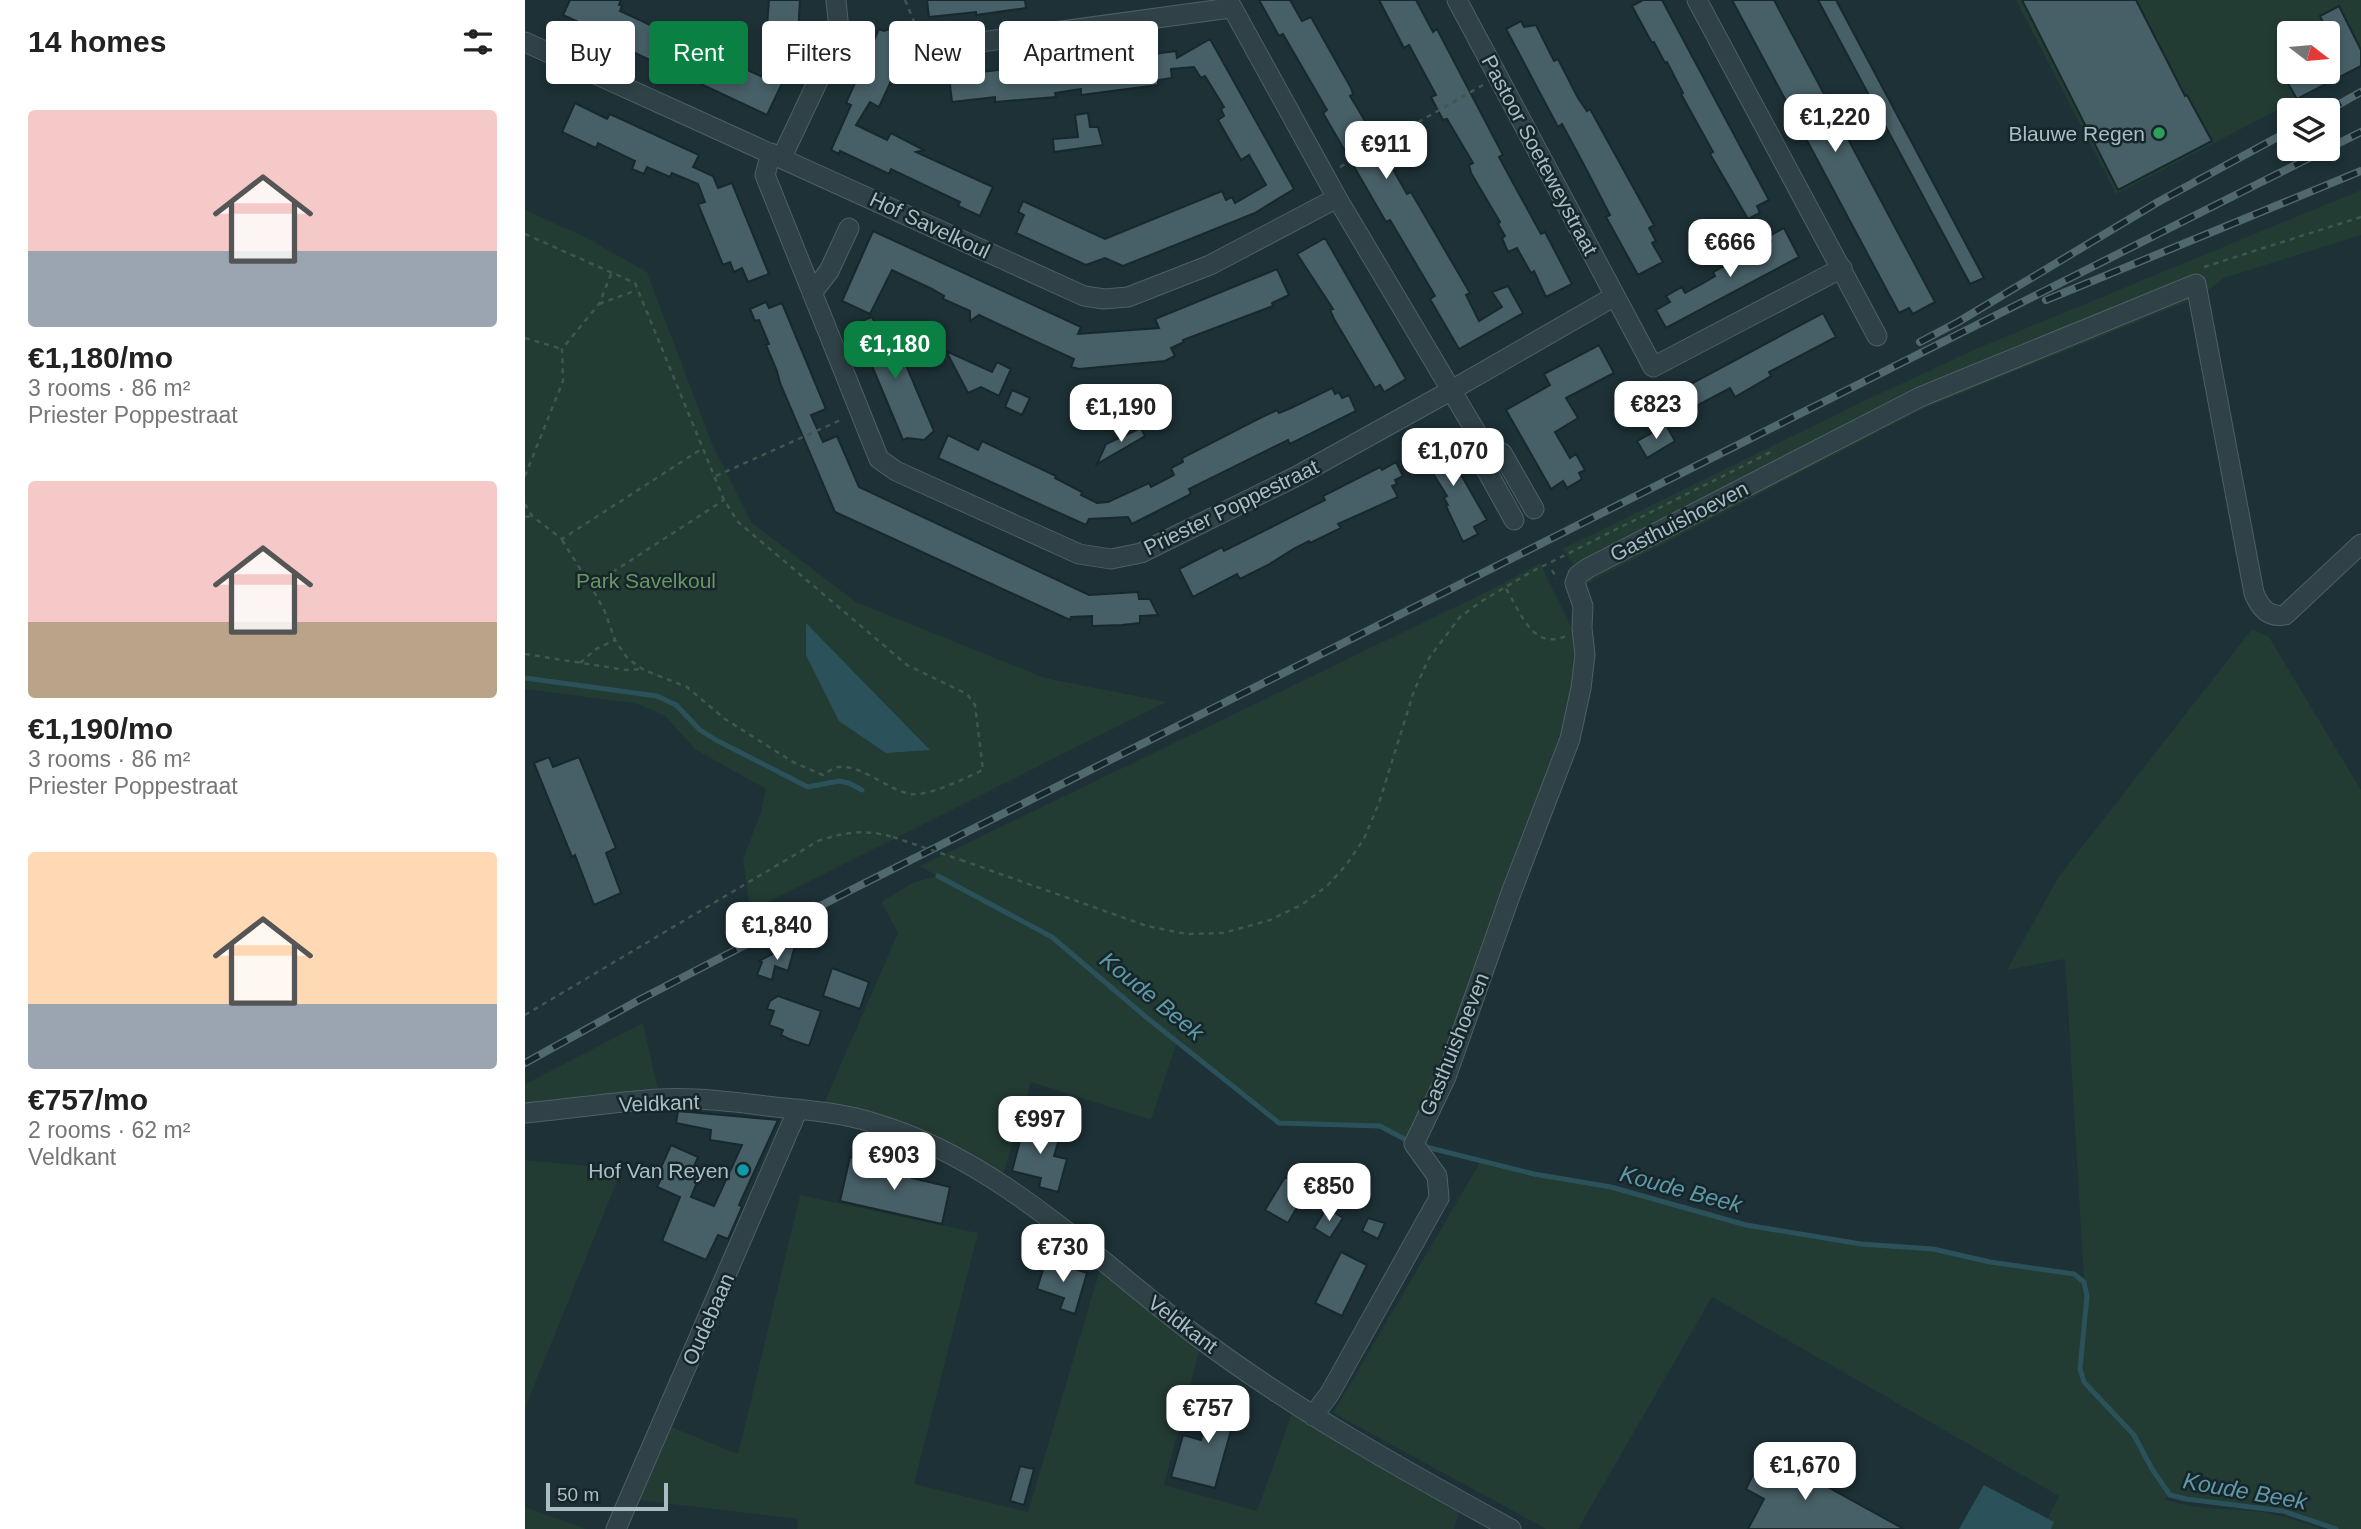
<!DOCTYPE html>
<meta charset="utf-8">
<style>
:root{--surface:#fff;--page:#f2f2f2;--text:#222;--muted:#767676;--accent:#0b8043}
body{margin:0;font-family:Arial,sans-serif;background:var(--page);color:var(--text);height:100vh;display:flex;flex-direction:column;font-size:26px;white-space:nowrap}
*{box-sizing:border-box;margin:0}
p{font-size:23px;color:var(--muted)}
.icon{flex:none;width:38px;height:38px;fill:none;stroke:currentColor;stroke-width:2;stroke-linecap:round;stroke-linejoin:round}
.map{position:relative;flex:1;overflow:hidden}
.details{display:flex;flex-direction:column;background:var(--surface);width:525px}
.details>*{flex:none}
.hud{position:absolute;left:21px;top:21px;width:665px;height:63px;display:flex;gap:14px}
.needle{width:46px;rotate:106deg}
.fabs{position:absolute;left:1752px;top:21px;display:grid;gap:14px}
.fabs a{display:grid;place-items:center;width:63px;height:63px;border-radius:7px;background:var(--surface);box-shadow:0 4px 10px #0003;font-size:35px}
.scale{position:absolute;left:21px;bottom:18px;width:122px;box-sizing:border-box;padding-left:7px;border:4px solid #a9bec4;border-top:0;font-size:19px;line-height:24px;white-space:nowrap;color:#a9bec4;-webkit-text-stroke:5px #16262b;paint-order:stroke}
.price{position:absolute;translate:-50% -60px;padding:0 16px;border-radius:14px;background:#fff;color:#222;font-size:23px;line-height:46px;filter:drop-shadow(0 2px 4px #0008)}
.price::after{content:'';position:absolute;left:50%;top:42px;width:21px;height:16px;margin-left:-10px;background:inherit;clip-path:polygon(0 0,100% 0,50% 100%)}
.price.current{background:var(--accent);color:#fff}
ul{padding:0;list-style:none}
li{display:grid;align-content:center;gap:14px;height:371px;padding:0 28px}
li span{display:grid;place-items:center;height:217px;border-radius:7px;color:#555}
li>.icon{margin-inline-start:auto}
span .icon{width:126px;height:126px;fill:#fffc;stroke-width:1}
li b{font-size:30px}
h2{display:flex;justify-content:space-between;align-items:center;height:84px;padding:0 28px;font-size:30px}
.pill{padding:0 24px;border-radius:7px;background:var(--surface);box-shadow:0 4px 10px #0003;font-size:24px;line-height:63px}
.pill.current{background:var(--accent);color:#fff}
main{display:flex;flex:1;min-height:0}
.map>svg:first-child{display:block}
.green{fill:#223b33;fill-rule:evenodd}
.water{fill:#2b515a}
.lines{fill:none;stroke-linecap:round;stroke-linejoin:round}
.stream{stroke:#2b515a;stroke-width:5}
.building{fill:#475f66;stroke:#18292d;stroke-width:2}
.minor-casing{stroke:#4d6065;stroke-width:21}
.path{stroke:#3e574f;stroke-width:2.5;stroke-dasharray:5 5;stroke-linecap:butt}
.minor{stroke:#304247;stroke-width:19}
.rail-casing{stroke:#51686e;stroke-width:8}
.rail{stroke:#16262b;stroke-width:5;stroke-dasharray:16;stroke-linecap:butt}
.path-bridge{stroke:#3e574f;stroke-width:2.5;stroke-dasharray:5 5;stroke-linecap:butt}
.leisure-dot{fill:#2e9e5b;stroke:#16262b;stroke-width:2.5}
.culture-dot{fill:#0f9aa8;stroke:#16262b;stroke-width:2.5}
.labels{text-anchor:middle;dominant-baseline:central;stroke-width:5;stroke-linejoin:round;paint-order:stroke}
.poi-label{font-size:21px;fill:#a9bec4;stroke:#16262b;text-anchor:end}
.street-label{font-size:21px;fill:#a9bec4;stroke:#16262b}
.park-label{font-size:21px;fill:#689660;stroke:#16262b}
.water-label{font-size:23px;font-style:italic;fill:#5f99a7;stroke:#16262b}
</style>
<main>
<section class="details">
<h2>14 homes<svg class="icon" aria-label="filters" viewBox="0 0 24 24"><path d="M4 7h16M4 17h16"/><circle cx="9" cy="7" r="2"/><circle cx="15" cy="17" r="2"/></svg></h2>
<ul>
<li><span style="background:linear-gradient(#f6c9c9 65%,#9aa5b1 0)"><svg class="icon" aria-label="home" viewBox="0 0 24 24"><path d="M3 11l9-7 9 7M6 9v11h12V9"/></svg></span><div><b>€1,180/mo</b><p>3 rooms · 86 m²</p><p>Priester Poppestraat</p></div></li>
<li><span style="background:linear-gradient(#f6c9c9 65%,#b9a48a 0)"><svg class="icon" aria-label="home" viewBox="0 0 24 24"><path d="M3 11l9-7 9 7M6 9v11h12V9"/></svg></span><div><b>€1,190/mo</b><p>3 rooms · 86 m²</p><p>Priester Poppestraat</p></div></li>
<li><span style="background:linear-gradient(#ffd9b3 70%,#9aa5b1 0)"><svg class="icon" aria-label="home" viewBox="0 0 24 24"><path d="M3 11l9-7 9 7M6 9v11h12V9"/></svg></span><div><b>€757/mo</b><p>2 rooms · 62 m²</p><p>Veldkant</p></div></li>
</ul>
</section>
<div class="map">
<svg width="1836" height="1529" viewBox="0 0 1836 1529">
<rect width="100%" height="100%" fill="#1d3136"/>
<path class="green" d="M1491,0H1836V67L1591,194ZM1764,33H1802V72H1764Z
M1836,190V235L1699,278L1676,296L1400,408L1063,583L1037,549L1343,399L1453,348Z
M0,210L58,236L122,272L187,444L227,523L331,602L520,678L642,702L225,911L218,858L235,815L241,789L171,750L140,716L113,704L0,689Z
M1015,563L1060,655L1059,673L889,1144L855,1126L754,1123L650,1040L651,1045L626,1120L506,1082L475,1186L444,1165L295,1112L373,933L356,902L389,882L412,876L395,866L971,587Z
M1727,629L1744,637L1836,790V1529H1811L1758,1511L1661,1499L1645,1495L1640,1499C1669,1510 1697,1508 1727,1511C1751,1513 1773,1521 1796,1529H1517L1534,1496L1187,1297L1053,1529H1021L808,1413L957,1159L1009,1174L1086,1187L1221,1225L1336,1244L1408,1249L1465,1262L1549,1274L1559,1281L1540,959L1482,970L1534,876Z
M118,1023L135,1099L0,1113V1084Z
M0,1160L97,1169L0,1408Z
M275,1195L453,1233L389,1484L503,1512L578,1259L677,1340L639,1485L732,1511L770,1404L937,1503L929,1529H272L273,1519L104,1499L137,1423L213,1454Z
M0,1507L61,1529H0Z"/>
<path class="water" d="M281,623L405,750L361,753L314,721L281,655Z
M1459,1485L1529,1522L1526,1529H1434Z"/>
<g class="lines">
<path class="stream" d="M0,678L132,696L151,705L175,730L191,740L283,787L314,781L324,783L337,790
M413,876L527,937L621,1017L754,1123L855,1126L885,1142
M897,1146L1009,1174L1086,1187L1221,1225L1336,1244L1408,1249L1465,1262L1549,1274L1559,1282L1562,1296L1555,1369L1559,1382L1609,1435L1627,1469L1645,1495L1661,1499L1758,1511L1811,1529"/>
</g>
<path class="building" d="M45,0H96L94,5L97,6L95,11L240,78L252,55L246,52L251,41L241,40L244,0H275L272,52L242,115L95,46L97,42L38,15Z
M402,0H500L501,8L451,15V12L404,17Z
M734,0H765L777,21L786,17L826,88L828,94L825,96L833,109L882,194L886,192L945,293L941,295L954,321L977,307L967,292L983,286L998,313L934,349L905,299L910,296L865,220L861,222L839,184L798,113L802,110L758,34L754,36Z
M854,0H891L908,32L912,29L978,155L974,157L988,183L1016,234L1020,232L1047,284L1021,297L1009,271L1006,273L992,248L983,252L977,238L980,236L973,224L975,222L946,173L944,165L948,163L922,119L918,120L906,97L911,95L884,45L879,48Z
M1118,0H1137L1244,200L1232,206L1235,213L1223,219L1185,154L1188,152L1156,94L1158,93L1142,62L1140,63L1129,42L1127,43L1107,6Z
M1207,0H1249L1410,302L1388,314L1384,308L1374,313Z
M1293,0H1311L1459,278L1445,284Z
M1497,0H1611L1660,96L1662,95L1687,141L1593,190Z
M1814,6L1836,50V66L1772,99L1761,80L1770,75L1768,72H1802V60L1814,54L1795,16Z
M996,21L999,27L1011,25L1029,61L1033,59L1053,98L1062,111L1065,109L1129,225L1124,228L1131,241L1127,243L1138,262L1113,275L1081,217L1085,215L1058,163L1037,124L1033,127L981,29Z
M370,27L374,37L379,40L365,73L369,75L354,107L345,102L331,125L362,140L366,133L399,150L391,152L468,187L455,216L433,206L435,202L366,169L364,174L315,151L314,154L306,150L326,105L321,103L354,29L359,31Z
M685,39L769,189L730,213L598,266L580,258L561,265L491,233L499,215L493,212L498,201L580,239L697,191L701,200L707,197L710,203L741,185L724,155L716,160L693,120L699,116L696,109L699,107L680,76L676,78L669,67L646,69L647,78L633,80V85L556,95V89L530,93L531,97L470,102V97L427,102L424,76L555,60L556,64L651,51L652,58Z
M50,103L82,119L85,114L174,155L168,167L188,176L193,188L207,183L244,274L223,282L217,268L209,272L205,262L198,265L173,204L180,202L173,184L147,173L145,177L122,167L119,174L107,169L110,161L73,143L71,148L37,132Z
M563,113L565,127H573L578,145L529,152L528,139L553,137L550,115Z
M1259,228L1274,257L1141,328L1131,310L1145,302L1141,296L1157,287L1160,293L1175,285L1190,276L1188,272L1246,241L1244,236Z
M348,231L556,327L553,334L634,328L630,319L752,269L764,295L747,303L748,306L658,340L659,342L646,348L650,356L640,361L554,369L546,367L549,359L473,324L454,315L445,321V311L418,299L419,296L407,289L367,270L345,314L317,301Z
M800,238L881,379L859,392L855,385L850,388L809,319L805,310L808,309L772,254Z
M241,302L244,308L257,303L301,409L286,415L298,442L312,436L334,487L564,595L613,592L614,599H625L633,615L615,616V623L597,625L567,626V616L546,617L545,620L310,512L255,383L252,371L241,345L244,344L234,320L230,321L225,309Z
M1298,313L1311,337L1244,372L1246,376L1210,397L1205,388L1160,412L1149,393Z
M347,317L353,329L364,325L409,431L399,440L382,438L378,440L347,366L331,323Z
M1074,345L1089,373L1041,398L1053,418L1030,432L1045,458L1051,454L1060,470L1054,473L1057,479L1042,488L1038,481L1026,489L981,410L1025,385L1019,374Z
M421,351L467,372L472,362L486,369L474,396L456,387L443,393Z
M807,388L810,394L814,392L817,398L824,395L831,411L765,444L763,440L664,489L666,494L607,524L603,517L564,519L561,525L413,458L423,435L453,450L457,441L531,476L530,478L557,492L556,495L572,503L583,502L624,483L626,487L649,475L646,468L658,462L657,458L735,418L752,410L754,413L766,408Z
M487,390L505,398L497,415L480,407Z
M1141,425L1150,441L1122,458L1112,441Z
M616,428L620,436L572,464L581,444Z
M912,433L962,520L949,527L953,534L938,542L921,506L923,505L919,498L922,496L891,446Z
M871,462L878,476L870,480L872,484L867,486L873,497L813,524L816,528L785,543L784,541L770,548L743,565L715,579L712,574L668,597L654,569L697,547L699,551L800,500L798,496L855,467L857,470Z
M24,757L28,767L54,757L91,848L81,853L96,893L69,905L50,855L47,857L9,763Z
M271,942L263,971L250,966L247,980L232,975L237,962L234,961Z
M307,968L344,982L335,1009L298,996Z
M253,996L296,1011L284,1046L264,1039L256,1035L258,1030L244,1025L249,1011L242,1009L245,1001Z
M153,1111L253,1120L214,1205L217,1207L203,1239L193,1235L181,1260L137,1241L155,1197L132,1187L135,1181L133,1174L146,1145L173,1157L169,1166L177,1170L166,1197L189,1206L217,1145L185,1140L186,1130L151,1123Z
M501,1118L521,1123L518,1132L535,1136L529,1156L542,1159L533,1192L514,1187L516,1178L487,1171Z
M325,1157L388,1173L387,1178L425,1187L417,1224L315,1201Z
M760,1177L782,1190L763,1223L740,1210Z
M802,1208L818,1218L805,1238L789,1228Z
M843,1218L860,1223L853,1239L837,1231Z
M816,1252L842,1265L817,1316L790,1303Z
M521,1260L562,1273L550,1314L535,1309L539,1298L512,1289Z
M691,1395L718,1402L712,1425L708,1423L690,1488L646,1477L658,1435L676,1440L687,1401L689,1402Z
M1239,1452L1379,1529H1223L1239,1499L1221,1489Z
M495,1466L509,1469L499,1505L485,1501Z"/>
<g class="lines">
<g class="minor-casing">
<path id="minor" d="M703,0L812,198L960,447L977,453L1009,509
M932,0L1128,367L1317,268
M1172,0L1352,336
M0,42L559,296L579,299L603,297L685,265L812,198
M434,45L705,8
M246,153L240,175L354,459L371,471L554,554L586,559L616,553L772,476L925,391L1090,296
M257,157L307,51L314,30L311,0
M287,293L304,271L324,228
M960,447L957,462L989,520
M0,1113C44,1109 89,1102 133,1099C171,1097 212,1102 250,1107C283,1110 317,1113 349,1123C476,1160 574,1263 677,1340C774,1412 880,1471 986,1529
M788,1416L805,1393L914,1198L912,1176L889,1144L921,1077L986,893L1045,739L1056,688L1060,655L1057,628L1058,606L1050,583L1053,575L1063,568L1395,397L1671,284L1729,593C1735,608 1744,618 1760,615L1836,544
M91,1529L273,1109"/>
</g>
<path class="path" d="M380,0L395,36L416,34L420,36
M815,167L958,85
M0,234L110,283L199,500L213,522L382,665L442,694L450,705L458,770C441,778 402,797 385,794C361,789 336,764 313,767C308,768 302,772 298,775L268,762L200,719L162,687L119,670L103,659L90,640L80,612L66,586
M1679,267L1836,217
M74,304L112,290
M0,338L37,349
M0,476L38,381L37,349L74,304L87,272
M191,476L318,419
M0,504L7,516L37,539L178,448
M0,517L7,516
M37,540L66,586L199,500
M1027,570L1032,579
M981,589C996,612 1007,651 1041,636
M0,654L101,670L116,669
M55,663L71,649L90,640
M436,860L622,926L662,934L698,933L745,920L778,904L803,885L821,865L839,839L854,803L889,691L904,658L935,617L957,601L1006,572L1248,451
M0,1015L293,841C320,832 340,829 368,837"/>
<use href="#minor" class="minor"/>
<g class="rail-casing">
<path id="rail" d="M1802,111L1836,92
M1521,300L1836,171
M1395,342L1433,322L1633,202L1764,131
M0,1063L116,999L326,890L1836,132"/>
</g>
<use href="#rail" class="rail"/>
<path class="path-bridge" d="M368,837L436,860"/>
</g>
<circle class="leisure-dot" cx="1634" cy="133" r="7"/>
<circle class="culture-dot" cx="218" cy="1170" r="7"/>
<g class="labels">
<g class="poi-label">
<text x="1620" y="133">Blauwe Regen</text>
<text x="204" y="1170">Hof Van Reyen</text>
</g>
<g class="street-label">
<text transform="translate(1015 155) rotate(62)">Pastoor Soeteweystraat</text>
<text transform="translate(405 225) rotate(25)">Hof Savelkoul</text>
<text transform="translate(706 507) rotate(-26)">Priester Poppestraat</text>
<text transform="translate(1154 521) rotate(-27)">Gasthuishoeven</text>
<text transform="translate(929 1044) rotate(-68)">Gasthuishoeven</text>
<text transform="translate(134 1103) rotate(-2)">Veldkant</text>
<text transform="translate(183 1319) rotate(-66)">Oudebaan</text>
<text transform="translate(658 1324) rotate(37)">Veldkant</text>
</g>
<g class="park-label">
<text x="121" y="580">Park Savelkoul</text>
</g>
<g class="water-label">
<text transform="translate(627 996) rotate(39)">Koude Beek</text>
<text transform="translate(1156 1189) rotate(15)">Koude Beek</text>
<text transform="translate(1720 1491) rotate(10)">Koude Beek</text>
</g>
</g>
</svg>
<div class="fabs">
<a><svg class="needle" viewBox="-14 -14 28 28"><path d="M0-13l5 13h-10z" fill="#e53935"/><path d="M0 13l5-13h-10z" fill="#767676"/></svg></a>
<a><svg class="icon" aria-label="layers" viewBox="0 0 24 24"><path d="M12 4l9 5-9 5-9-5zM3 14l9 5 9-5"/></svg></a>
</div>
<div class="scale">50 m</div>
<b class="price" style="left:1310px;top:154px">€1,220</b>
<b class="price" style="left:861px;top:181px">€911</b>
<b class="price" style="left:1205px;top:279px">€666</b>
<b class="price current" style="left:370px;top:381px">€1,180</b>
<b class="price" style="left:1131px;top:441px">€823</b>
<b class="price" style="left:596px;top:444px">€1,190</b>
<b class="price" style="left:928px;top:488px">€1,070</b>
<b class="price" style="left:252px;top:962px">€1,840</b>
<b class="price" style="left:515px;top:1156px">€997</b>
<b class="price" style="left:369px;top:1192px">€903</b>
<b class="price" style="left:804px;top:1223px">€850</b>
<b class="price" style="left:538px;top:1284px">€730</b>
<b class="price" style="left:683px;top:1445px">€757</b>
<b class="price" style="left:1280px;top:1502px">€1,670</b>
<div class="hud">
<a class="pill">Buy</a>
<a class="pill current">Rent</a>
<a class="pill">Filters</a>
<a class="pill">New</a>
<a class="pill">Apartment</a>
</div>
</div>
</main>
